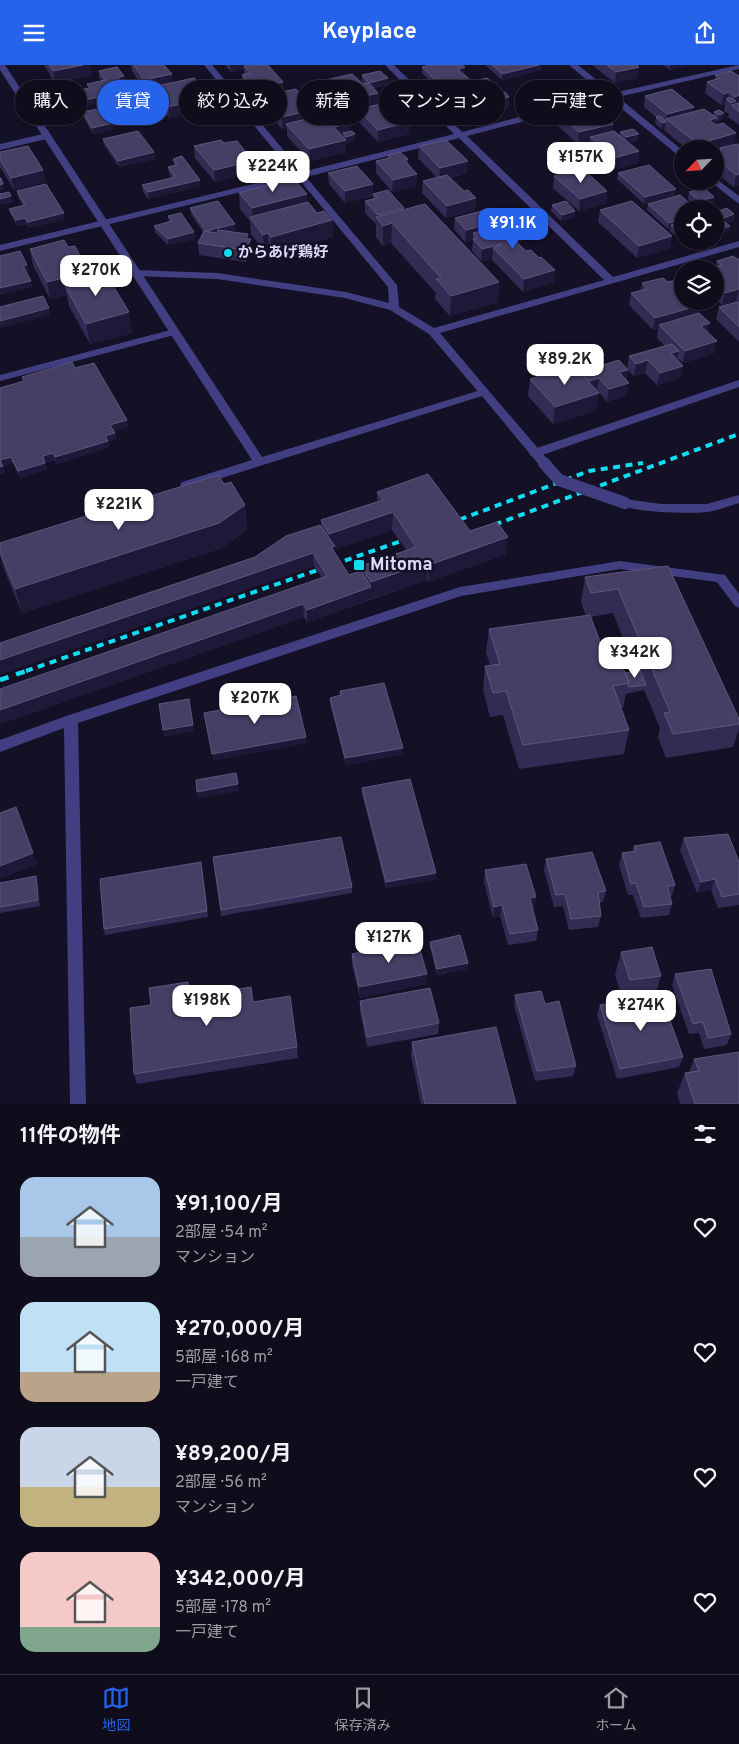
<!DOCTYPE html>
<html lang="ja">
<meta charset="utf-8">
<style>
:root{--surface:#0f0d1c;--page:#1d1b29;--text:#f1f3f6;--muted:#9b9ca3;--line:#2f2d3b;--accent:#2563eb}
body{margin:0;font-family:Overpass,"Noto Sans JP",sans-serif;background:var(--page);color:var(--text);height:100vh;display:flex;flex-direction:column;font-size:19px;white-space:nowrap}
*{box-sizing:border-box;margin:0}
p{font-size:16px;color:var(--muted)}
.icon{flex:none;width:28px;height:28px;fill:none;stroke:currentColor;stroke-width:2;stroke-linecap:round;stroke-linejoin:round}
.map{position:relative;height:1039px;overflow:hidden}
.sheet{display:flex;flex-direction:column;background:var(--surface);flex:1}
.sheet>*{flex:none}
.guide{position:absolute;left:15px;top:15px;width:710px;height:45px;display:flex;gap:10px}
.needle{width:32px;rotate:245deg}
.tools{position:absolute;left:674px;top:75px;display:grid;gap:10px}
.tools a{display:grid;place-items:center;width:50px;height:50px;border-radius:50%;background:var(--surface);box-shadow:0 1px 4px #0004,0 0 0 1px var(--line);font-size:25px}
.price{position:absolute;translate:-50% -42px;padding:0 11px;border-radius:10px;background:#fff;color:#222;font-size:16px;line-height:32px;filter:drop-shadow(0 1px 2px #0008)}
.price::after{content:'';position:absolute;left:50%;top:30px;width:15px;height:11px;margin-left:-8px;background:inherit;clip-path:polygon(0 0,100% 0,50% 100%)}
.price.active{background:var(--accent);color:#fff}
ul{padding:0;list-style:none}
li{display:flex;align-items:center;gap:15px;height:125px;padding:0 20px}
li span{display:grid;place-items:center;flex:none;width:140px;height:100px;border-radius:15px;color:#555}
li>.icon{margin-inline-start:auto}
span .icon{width:60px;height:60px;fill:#fffc;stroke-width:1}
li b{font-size:21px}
h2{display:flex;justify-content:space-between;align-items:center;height:60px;padding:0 20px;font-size:21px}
.pill{padding:0 18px;border-radius:22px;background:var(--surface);box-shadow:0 1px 4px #0004,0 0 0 1px var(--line);font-size:18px;line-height:45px}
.pill.active{background:var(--accent);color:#fff}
header{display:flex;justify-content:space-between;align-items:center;height:65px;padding:0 20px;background:var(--accent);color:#fff;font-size:22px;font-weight:700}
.tab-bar{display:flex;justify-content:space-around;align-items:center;height:70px;border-top:1px solid var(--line);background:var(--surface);font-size:14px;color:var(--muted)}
.tab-bar a{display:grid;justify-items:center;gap:2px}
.tab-bar .active{color:var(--accent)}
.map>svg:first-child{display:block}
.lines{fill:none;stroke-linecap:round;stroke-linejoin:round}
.minor{fill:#413f82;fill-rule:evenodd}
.tertiary{fill:#413f82;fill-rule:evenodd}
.rail-far1{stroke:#10ddf1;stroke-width:4;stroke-dasharray:7 5.5;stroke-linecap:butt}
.rail{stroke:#10ddf1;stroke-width:4.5;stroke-dasharray:9 8;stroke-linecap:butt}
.tertiary-bridge{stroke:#413f82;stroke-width:12}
.wall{fill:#332b53;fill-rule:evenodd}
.shaded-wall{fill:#1f1939}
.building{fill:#453e65;stroke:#5d567d}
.poi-dot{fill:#10ddf1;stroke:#141126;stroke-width:2}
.labels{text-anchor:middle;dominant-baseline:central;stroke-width:5;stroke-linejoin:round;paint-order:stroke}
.far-poi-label{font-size:15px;font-weight:bold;fill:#dcd8fd;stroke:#141126;text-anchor:start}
.poi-label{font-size:18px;font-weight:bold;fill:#dcd8fd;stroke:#141126;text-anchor:start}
</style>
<header><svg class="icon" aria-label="menu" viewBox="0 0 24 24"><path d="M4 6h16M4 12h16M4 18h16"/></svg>Keyplace<svg class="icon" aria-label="share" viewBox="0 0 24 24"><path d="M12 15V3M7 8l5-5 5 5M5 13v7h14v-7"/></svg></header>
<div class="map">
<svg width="739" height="1039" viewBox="0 0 739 1039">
<rect width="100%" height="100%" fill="#141126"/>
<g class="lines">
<path class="minor" d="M204,0H212L302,107L454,69L385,0H394L462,67L605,30L569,0H578L613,28L739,0V4L618,32L682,85V92L679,91L610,34L467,71L613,212L739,176V182L440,268L488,325L489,327L484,330L480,329L429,269L390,245L345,233L217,214L136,211L131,208L136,205L217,208L346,227L389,238L388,222L298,113L0,186V180L294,109ZM459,73L604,215L434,263L399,242L397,220L306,112Z
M47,68L50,69V73L0,85V79Z
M715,113L739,131V139L712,118L711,116H715Z
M174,264L179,267L178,269L0,316V310Z
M739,315V322L539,391H531L529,388L531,385Z
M620,496L725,510L739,529V543L735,541L717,517L620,504L461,531L78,658L86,1039H70L64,663L0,687V675L66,651L460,522Z"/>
<path class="tertiary" d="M0,0H5L262,392L484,324L488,325L548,395L550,398L548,401H540L482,331L190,423H182L180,420L182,417L252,395L0,5Z
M739,430V438C729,441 719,445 708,447C694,449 627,448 619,438L625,434L661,439H707Z"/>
<path class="rail-far1" d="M448,459L589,406L643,398
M483,464L739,369
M26,606L413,472"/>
<path class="rail" d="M0,615L29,605"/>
<path class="tertiary-bridge" d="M544,398L559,415L625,438"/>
</g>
<path class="wall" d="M44,0H90L92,10L55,18Z
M131,0H164L172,9V17L210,32L211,44L169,53L154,33L153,25L145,26L132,6Z
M225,0H268L283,27L304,33V41L309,46V54L350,66L355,69V75L346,78V87L310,96L287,71V63L282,64L264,42L263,33L252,35L245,27V25L243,21L242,10L244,9V4L231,7Z
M485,0H542L541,5L502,15Z
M592,0H637V13L615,18Z
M663,0H691L670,5Z
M422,2L464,8H463L471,16L498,22V25L501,28L509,32L508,43L478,51L454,31L455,26L443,29L422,8Z
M99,6L124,17H121L127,26L128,32L76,43L70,33L69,27L88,23L87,19L102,16L99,12Z
M362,10L388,19L373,23L378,28V40L410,63H409L408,69L378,77L358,56V44L345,48L326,26V15L363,19H364L362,16Z
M715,10L739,11V60L728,52L729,49L724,46L725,39L721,40L705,28L707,17L715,15Z
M645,31L693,47L713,51L714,47L719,45L723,54L718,56L717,55L716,60L734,79L739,120L734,122L715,107V86L720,85V84H687L664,65L665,63L661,64L655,58L656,52L644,42Z
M83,47L114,64L93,69L84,53Z
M559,49L613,59L612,66L620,70V67L638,75L629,78L639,86L638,98L606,107L587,90L588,79L589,78L590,76L578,79L558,61Z
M103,74L154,87L155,94L119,102L104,80Z
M194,81L253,96L254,107L215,117L195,93Z
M419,81L467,108L449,113L464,126L476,133L475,145L446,153L422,128L423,116L437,113L418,93Z
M0,87L43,105L45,117L14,125L0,102Z
M388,90L408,94V99L417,109L416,121L392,127L376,108V96L388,93Z
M173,94L200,121L148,134L143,126L142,120L172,113L169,108L168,102L174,101Z
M328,108L373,119V131L345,138L329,119Z
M618,108L675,130L644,139L617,114Z
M554,111L607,126L606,138L579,146L553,123Z
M17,126L65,154L29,163L27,159L17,161L11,150L9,144L23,141L18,132Z
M689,127L714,132L713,139L698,143L688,134Z
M239,128L307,129V137L317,148L332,155L333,172L272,189L269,185L264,186L251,169L250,156L240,144Z
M373,129L404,145L499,217L498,237L450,251L435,234L436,228L391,178L383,181L376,172V159L365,148V136L373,134Z
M648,139L682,144V176H697L685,180L670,166V163L668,164L647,145Z
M552,140L575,152L561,156L551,146Z
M190,143L236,165L230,166L251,174V186L246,197L199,190L198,178L203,167L191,149Z
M600,145L672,171L670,183L637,193L598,157Z
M716,147L734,149L733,156L726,158L728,167L716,149Z
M168,151L194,167L195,174L168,180L155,167L154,161L169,157Z
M455,153L500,161L522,177H520V180L526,186L539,193L555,205L554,217L523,227L492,195V193L481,196L472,186L473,175L465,177L454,164Z
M68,182L89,207L132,268L90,279L69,241L67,230L50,234L33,200L30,184Z
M737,194H739V277L716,254L719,242L737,237L736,236L722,240L715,233V204L717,196Z
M642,218L699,248L708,268L714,288L683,298L677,293V295L683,301L680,313L657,320L645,308L634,311L628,305L626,315L627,330L607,337L597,325V345L553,359L528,331L530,314L581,308L627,304L629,291L665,281L657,273L658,264L653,265L629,240L631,228L641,225Z
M75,303L127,355L128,362L114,366L116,374L108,377L109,382L57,399L55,395L45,398L47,404L20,413L13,398L3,401L5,408L0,409L24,316L22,312Z
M224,419L245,440L247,465L222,483L22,548L4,504L0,490V478Z
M377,427L470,466L506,489L428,517L427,515L307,557L304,552L0,659L322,513L314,501L0,609V578L255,492L321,460V455L377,437ZM392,465L407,486L361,501V506L349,510L335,488V484Z
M668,501L739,654V664L733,682L666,693L658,672L660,663L644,625L626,629L623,643H621L629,665L624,689L519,704L503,650L490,652L483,625L485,601L490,600L486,588L489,564L586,551L581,537L585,512ZM613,548L636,606L625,608L603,585L590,552Z
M340,626L403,683V689L346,700L330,639V633L340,631Z
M362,723L436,814L386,823L362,729Z
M684,773L739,797V840L718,843L711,825L697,828L680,785Z
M634,781L675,820L672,831H670L672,839L669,850L641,853L633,830H628L619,800L622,788L632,787Z
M213,792L352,822V828L221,851Z
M546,794L606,826L603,837L599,838L601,851L598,862L569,865L563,841L554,842L544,805Z
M201,797L208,852L105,870L104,864Z
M485,805L536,832L534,843H532L538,865L536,876L508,880L500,851L493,853L484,817Z
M38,817L40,841L0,848V818Z
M430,877L468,898L467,904L437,910L430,882Z
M621,887L661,911L655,931L683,992L679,1002L617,1014L597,950L600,940L623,936L615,910Z
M352,889L426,919L360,933L352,900Z
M675,909L731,969L727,980L704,984L699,968L689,969L672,920Z
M188,917L191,931L253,937L297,982L298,993L137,1019L134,1009L151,940Z
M515,930L545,939L576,1001L573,1011L535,1016L514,940Z
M360,936L439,958L438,969L367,982L360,947Z
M412,977L516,1039H421L411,991Z
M694,994L739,1039H680L677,1028L685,1008H689Z"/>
<path class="shaded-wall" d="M83,0H90L92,10L55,18L53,6Z
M230,0H258L244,1V4L231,7Z
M539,0H542L541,5L502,15V9Z
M670,0H691L670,5Z
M465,2L464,8L458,9V4Z
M639,2L637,13L615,18L616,7Z
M172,9L173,20L152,22L153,25L145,26L144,15Z
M124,11V17L118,18V12Z
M388,13V19L369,23V18Z
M283,17V28L263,31V33L252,35V24Z
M455,20V26L443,29V23Z
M127,26L128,32L76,43L75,37Z
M729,27L727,35L726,34L725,39L721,40L724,29Z
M378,28V40L345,48V36Z
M739,30V41L731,40L729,49L731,38L733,37L735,32Z
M210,32L211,44L169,53L168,42Z
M509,32L508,43L478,51L479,39Z
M304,33V44L299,34Z
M694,42L692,53L666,54L665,63L661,64L662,58L666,57L667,49Z
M309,46V58L286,59L287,63L282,64V52Z
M724,48L723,54L718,56L719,50Z
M410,51V63H409L408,69L378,77V65L404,53Z
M717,53L715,65L709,55Z
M113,58L114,64L93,69L92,63Z
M350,58V70L343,68V71L334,62Z
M613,59L611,70L590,72V76L578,79L579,67Z
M736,68L734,80L720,83V84L715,85V84H697L698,79Z
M355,69V75L346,78V72Z
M639,69L638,75L626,78V72Z
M346,75V87L310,96L309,84Z
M639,86L638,98L606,107L607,95Z
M154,87L155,94L119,102L118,96Z
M253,96L254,107L215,117L214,105Z
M468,96L467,108L439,115L440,103Z
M43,105L45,117L14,125L11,113Z
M417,109L416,121L392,127L393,115Z
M739,109V120L734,122L736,110Z
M200,115V121L148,134V127Z
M3,119L4,125L0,126V120Z
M373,119V131L345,138V126Z
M676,124L675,130L644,139L645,132Z
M607,126L606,138L579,146L580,134Z
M307,129V145L253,156L252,143Z
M11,131L13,138L0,140V134Z
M714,132L713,139L698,143L699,136Z
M476,133L475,145L446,153L447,141Z
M404,143V155L392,158L391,178L383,181V161L378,155V150Z
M575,146V152L561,156L562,150Z
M64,148L65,154L29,163L28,157Z
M734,149L733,156L723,159L724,153Z
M25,153L27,159L17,161L16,155Z
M682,154V160H671L670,163L668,164L669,158Z
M332,155L333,172L272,189L271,172Z
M500,156L499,168H473V175L465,177L466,165Z
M235,159L236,165L207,172L206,166Z
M730,161L728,167L715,171V165Z
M523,165L522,177H520L519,186L514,188L513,167Z
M194,167L195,174L168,180V174Z
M268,168L269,185L264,186L263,170Z
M248,169L249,178L251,174V186L246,197L245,185L246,174Z
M672,171L670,183L637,193L639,181Z
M686,176H697L685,180Z
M502,179L493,183L492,193L481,196L482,184Z
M27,200L29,207L25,208L23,201Z
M555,205L554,217L523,227L524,214Z
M89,207L92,224L75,218L71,213L74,228L65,221L67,230L50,234L47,217Z
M31,216L32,222L0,230V223Z
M499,217L498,237L450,251L451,231Z
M739,224L736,236L722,240L725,228Z
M701,240L698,253L659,260L658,264L653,265L655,253Z
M49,243L50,250L0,263V256Z
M129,247L132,268L90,279L86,259Z
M710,258L708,270L701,261Z
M717,276L714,288L683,298L685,286Z
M679,286L676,298L671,288Z
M648,295L645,308L634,311L636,299Z
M683,301L680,313L657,320L660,308Z
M628,305L626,317L619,307Z
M599,313L597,325L587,328L589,316Z
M629,318L627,330L607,337L609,324Z
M599,328L597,345L553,359L555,342Z
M127,355L128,362L112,367L110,360Z
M115,368L116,374L108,377L109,382L57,399L55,392L105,371Z
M53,388L55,395L44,398L43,391Z
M11,392L13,398L3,401L5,408L0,409V395Z
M45,398L47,404L20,413L18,406Z
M245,440L247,465L222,483L22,548L15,524Z
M393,447L392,465L335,484V494L329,486V469Z
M508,472L506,489L428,517L429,500Z
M313,488L314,501L0,609V595Z
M428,497L427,515L371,534V517Z
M371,522V534L307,557V545Z
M303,539L304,552L0,659V645Z
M193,660L194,666L164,672L163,665Z
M306,672L307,678L213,696L212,689Z
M403,683V689L346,700L345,693Z
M238,719L239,726L198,733L197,727Z
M33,788L37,799L0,814V801Z
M436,808V814L386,823V817Z
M36,811L38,817L40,841L38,835Z
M715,814L711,825L697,828L701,817Z
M536,832L534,843L528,844L530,833Z
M502,840L500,851L493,853L494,842Z
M468,898L467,904L437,910V904Z
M427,909L426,919L360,933L359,922Z"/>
<path class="building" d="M49,0H83L53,6Z
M134,0H164L172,9L144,15Z
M249,0H268L283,17L252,24L245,16L246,15L242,10L250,8L244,1Z
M430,0H462L465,2L458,4L471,16L443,23L422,2Z
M492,0H539L502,9Z
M607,0H637L639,2L616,7Z
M117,2L124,11L118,12L127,26L75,37L69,27L90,23L87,19L105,15L99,6Z
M380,6L388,13L369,18L362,10Z
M731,6L739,11V30L735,32L729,27L724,29L707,17L720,13L715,10Z
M352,9L363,19L369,18L378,28L345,36L326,15Z
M194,13L210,32L168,42L152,22Z
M487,13L498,22L496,23L501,28L505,27L509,32L479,39L455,20Z
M296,24L304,33L299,34L309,46L282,52L263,31Z
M672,24L694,42L667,49L645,31Z
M732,33L736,36L731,38L726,34Z
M395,36L410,51L404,53L409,57L378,65L358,44Z
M739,38V47L731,40Z
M593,41L613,59L579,67L559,49Z
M103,43L113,58L92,63L83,47Z
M704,44L717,53L709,55L716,60L723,58L736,68L698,79L666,54Z
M719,45L724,48L719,50L714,47Z
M339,46L350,58L334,62L346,75L309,84L286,59Z
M660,51L666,56V57L662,58L656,52Z
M633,64L639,69L626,72L620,67Z
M138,66L154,87L118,96L103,74Z
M352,66L355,69L346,72L343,68Z
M614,66L639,86L607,95L588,79L596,77L590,72Z
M221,75L224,78L237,76L253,96L214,105L194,81Z
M446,75L468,96L440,103L419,81Z
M737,79L739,80V109L736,110L715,93V86L722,84L720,83Z
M28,81L43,105L11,113L0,94V87Z
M400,87L408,94L404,95L417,109L393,115L376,96L390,93L388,90Z
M182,91L200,115L148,127L142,120L175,112L168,102L177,100L173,94Z
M649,100L676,124L645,132L618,108Z
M357,101L373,119L345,126L328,108Z
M584,105L607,126L580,134L554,111Z
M447,110L464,126L468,125L476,133L447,141L423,116Z
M0,113H1L3,119L0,120Z
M293,113L307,129L252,143L239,128Z
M46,119L64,148L28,157L25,153L16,155L9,144L25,140L17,126Z
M704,123L714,132L699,136L689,127Z
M388,125L404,143L378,150L365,136L377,133L373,129Z
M9,127L11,131L0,134V129Z
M680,130L696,144H682V154L669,158L648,139Z
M218,136L235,159L206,166L190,143Z
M566,136L575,146L562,150L552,140Z
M632,136L672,171L639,181L600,145Z
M308,137L317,148L324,146L332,155L271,172L268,168L263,170L250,152Z
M425,139L499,217L451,231L436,214L441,213L392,158L383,161L376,152Z
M727,143L734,149L724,153L716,147Z
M489,144L500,156L466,165L455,153Z
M181,148L194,167L168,174L154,161L172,156L168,151Z
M715,149L730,161L715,165Z
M682,156V170L671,160Z
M516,157L523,165L513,167L520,174L515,176L526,186L531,185L539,193L541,192L555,205L524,214L493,183L502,179L482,184L473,174L477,173L473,168Z
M218,165L248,169L246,174H251L245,185L198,178L204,166L217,168Z
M64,175L68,182L75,181L89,207L47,217L30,184Z
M20,186L27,200L23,201L31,216L0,223V191Z
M733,191L737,194H739V224L725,228L715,219V204H711L722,200L717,196Z
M103,204L129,247L86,259L65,221L75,218L71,213Z
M663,213L668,217L676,215L682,222V236H697L701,240L655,253L631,228L647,224L642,218Z
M43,231L49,243L0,256V242Z
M737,237L739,238V262L719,242Z
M699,248L710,258L701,261L717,276L685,286L659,260Z
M672,279L679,286L671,288L683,301L660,308L648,295L636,299L629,291Z
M619,295L628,305L619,307L629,318L609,324L599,313L589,316L581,307Z
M72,297L75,303L94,298L127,355L110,360L115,368L105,371L108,376L55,392L53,388L43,391L45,398L18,406L11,392L0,395L3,401L0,402V323L24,316L22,312Z
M575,301L599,328L555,342L530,314Z
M428,409L470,466L497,457L508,472L429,500L428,497L371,517L361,501L416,482L393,447L329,469L321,455L383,435L377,427Z
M218,410L224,419L231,417L245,440L219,458L15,524L0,487V478Z
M320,460L335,481L331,482L349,510L361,506L371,522L307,545L303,539L0,645V624L327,511L313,488L0,595V578L255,492L286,471Z
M668,501L739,654V659L673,669L664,648L670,647L618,524L591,528L585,512Z
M590,550L603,585L615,583L629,618L613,621L629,665L523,680L506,626L493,628L485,601L500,599L489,564Z
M640,605L646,620L628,622L629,618L625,608Z
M384,618L403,683L345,693L330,633L341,630L340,626Z
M296,631L306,672L212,689L204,648Z
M189,634L193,660L163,665L159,639Z
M236,708L238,719L197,727L196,715Z
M410,714L436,808L386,817L362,723Z
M16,742L33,788L0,801V748Z
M728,769L739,797V829L722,832L715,814L701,817L684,773Z
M341,772L352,822L221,845L213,792Z
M660,777L675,820L667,821L672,839L644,842L636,818L631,819L622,788L636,786L634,781Z
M592,787L606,826L598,827L601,851L571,854L565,829L556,830L546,794Z
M201,797L207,846L104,864L100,814Z
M526,799L536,832L530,833L538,865L510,869L502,840L494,842L485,805Z
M36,811L38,835L0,842V818Z
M460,870L468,898L437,904L430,877Z
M417,875L427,909L359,922L352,889Z
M652,882L661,911L630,915L621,887Z
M711,904L731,969L708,973L703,957L693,959L675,909Z
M188,917L190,931L251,922L253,937L290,931L297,982L134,1009L130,943L151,940L149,923Z
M430,923L439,958L367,972L360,936Z
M541,926L545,939L559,936L576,1001L537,1006L515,930Z
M661,930L683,992L620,1004L600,940Z
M496,962L516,1039H425L412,977Z
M739,987V1039H695L685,1008L699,1006L694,994Z"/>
<g class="poi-dot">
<circle cx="228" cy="188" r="5"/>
<rect x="353" y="494" width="12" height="12" rx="2.5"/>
</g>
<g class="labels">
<g class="far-poi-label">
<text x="238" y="188">からあげ鶏好</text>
</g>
<g class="poi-label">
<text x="370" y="500">Mitoma</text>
</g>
</g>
</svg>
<div class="tools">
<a><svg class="needle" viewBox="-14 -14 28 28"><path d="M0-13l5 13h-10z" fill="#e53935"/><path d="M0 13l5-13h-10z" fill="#9b9ca3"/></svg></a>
<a><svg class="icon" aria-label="locate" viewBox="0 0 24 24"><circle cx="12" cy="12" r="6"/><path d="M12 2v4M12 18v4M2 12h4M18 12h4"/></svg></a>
<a><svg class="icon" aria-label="layers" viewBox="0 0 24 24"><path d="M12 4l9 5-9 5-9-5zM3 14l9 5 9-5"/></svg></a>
</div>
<b class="price" style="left:581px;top:119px">¥157K</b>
<b class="price" style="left:273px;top:128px">¥224K</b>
<b class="price active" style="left:513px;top:185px">¥91.1K</b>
<b class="price" style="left:96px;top:232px">¥270K</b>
<b class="price" style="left:565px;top:321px">¥89.2K</b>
<b class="price" style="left:119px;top:466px">¥221K</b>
<b class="price" style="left:635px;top:614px">¥342K</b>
<b class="price" style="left:255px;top:660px">¥207K</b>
<b class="price" style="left:389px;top:899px">¥127K</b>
<b class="price" style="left:207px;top:962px">¥198K</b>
<b class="price" style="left:641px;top:967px">¥274K</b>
<div class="guide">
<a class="pill">購入</a>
<a class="pill active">賃貸</a>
<a class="pill">絞り込み</a>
<a class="pill">新着</a>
<a class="pill">マンション</a>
<a class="pill">一戸建て</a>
</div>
</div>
<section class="sheet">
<h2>11件の物件<svg class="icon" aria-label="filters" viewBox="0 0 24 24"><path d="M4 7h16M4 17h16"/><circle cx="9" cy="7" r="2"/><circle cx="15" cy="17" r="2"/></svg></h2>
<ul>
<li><span style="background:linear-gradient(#a9c7e8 60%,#9aa5b1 0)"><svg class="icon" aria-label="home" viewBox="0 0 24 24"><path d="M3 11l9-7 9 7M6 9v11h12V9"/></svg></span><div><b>¥91,100/月</b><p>2部屋 · 54 m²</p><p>マンション</p></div><svg class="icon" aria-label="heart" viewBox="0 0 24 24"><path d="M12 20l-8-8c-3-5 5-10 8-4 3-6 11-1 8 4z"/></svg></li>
<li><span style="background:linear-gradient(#bfe0f5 70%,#b9a48a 0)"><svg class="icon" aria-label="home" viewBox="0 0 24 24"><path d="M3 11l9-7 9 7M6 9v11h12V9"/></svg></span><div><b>¥270,000/月</b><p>5部屋 · 168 m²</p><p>一戸建て</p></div><svg class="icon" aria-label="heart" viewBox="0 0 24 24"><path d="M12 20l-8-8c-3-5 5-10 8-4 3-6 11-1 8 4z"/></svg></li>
<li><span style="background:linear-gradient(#c9d6e8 60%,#c2b280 0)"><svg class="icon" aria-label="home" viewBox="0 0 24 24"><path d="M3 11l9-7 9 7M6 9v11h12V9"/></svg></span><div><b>¥89,200/月</b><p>2部屋 · 56 m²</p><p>マンション</p></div><svg class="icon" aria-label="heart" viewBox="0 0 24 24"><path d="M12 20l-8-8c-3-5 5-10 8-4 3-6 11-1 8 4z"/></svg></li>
<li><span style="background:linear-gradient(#f6c9c9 75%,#7fa58c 0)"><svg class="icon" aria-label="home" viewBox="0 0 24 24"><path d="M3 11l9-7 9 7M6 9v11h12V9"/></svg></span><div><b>¥342,000/月</b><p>5部屋 · 178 m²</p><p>一戸建て</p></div><svg class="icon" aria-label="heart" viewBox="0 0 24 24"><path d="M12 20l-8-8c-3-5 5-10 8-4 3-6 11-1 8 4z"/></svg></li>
</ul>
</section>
<nav class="tab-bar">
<a class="active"><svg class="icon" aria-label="map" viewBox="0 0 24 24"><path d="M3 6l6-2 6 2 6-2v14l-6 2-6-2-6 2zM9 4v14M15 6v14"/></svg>地図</a>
<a><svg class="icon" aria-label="saved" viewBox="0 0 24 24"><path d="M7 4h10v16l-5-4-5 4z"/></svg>保存済み</a>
<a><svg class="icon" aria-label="home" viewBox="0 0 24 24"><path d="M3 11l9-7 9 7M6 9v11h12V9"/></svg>ホーム</a>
</nav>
